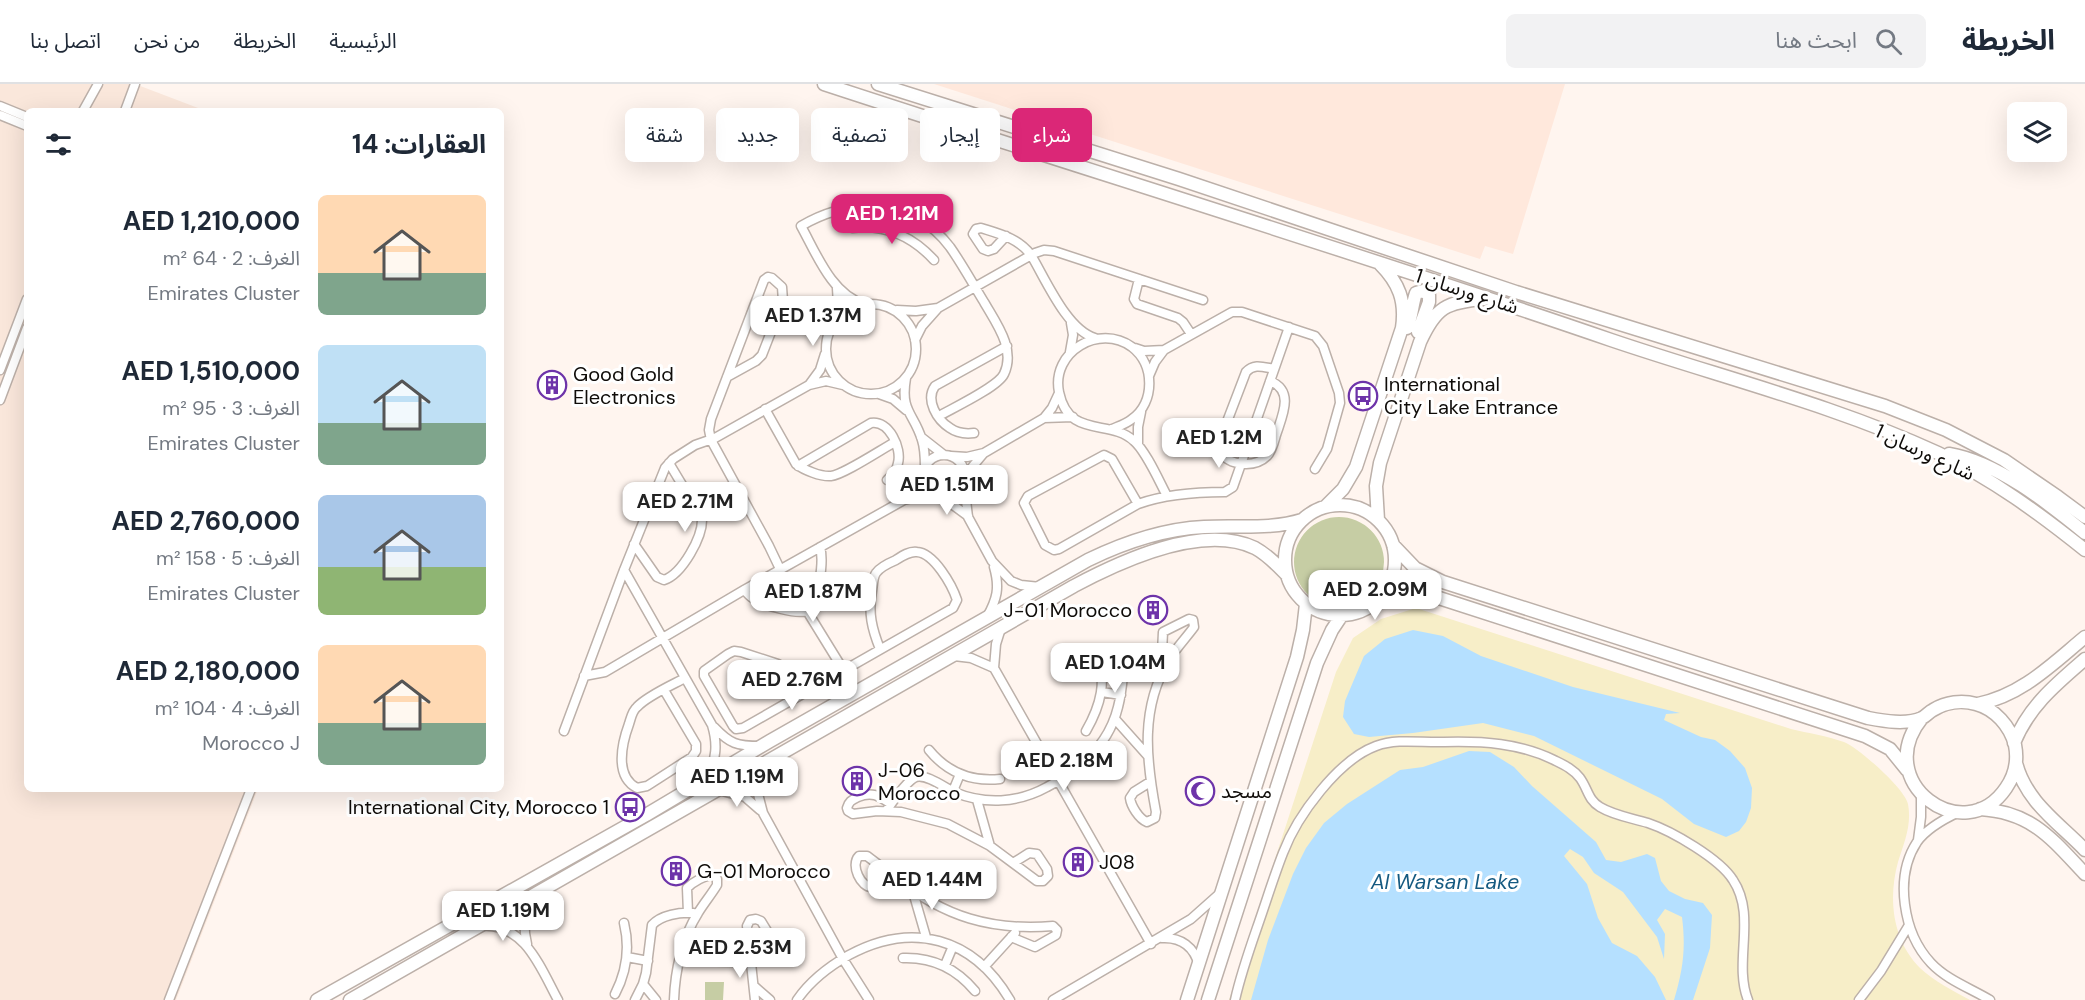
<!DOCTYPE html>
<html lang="ar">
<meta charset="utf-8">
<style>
:root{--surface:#fff;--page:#f2f2f3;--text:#1f2937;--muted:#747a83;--line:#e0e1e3;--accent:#db2777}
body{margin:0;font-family:"DM Sans","Noto Sans Arabic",sans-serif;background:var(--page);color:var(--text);direction:rtl;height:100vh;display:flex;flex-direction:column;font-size:22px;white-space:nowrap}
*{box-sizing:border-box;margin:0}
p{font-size:20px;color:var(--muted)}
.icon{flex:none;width:33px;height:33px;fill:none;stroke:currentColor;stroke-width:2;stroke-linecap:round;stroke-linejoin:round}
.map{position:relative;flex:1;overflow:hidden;direction:ltr}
.details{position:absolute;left:24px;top:24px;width:480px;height:684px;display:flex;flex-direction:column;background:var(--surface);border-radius:9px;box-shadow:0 6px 24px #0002;direction:rtl}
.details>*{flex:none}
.top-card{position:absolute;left:522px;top:24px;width:570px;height:54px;direction:rtl;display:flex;gap:12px}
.buttons{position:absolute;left:2007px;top:18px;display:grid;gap:12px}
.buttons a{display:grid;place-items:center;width:60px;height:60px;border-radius:9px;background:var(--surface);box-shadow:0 6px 24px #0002;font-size:30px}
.price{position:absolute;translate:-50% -51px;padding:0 14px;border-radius:12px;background:#fff;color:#222;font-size:20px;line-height:39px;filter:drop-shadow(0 2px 3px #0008)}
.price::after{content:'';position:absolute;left:50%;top:36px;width:18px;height:14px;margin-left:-9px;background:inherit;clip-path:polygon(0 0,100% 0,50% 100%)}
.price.selected{background:var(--accent);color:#fff}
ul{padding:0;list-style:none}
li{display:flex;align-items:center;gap:18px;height:150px;padding:0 18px}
li span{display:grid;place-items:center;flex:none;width:168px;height:120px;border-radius:9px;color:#555}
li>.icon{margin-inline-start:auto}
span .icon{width:72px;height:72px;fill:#fffc;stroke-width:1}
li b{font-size:26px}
h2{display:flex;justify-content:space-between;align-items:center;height:72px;padding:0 18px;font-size:26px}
.chip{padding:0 21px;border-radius:9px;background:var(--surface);box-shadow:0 6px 24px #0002;font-size:21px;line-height:54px}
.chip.selected{background:var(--accent);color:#fff}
header{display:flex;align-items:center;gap:36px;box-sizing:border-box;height:84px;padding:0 30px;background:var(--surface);border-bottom:2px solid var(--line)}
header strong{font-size:28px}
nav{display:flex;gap:33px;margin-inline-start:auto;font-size:21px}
.search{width:420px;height:54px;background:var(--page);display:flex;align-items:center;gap:15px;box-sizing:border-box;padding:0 21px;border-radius:9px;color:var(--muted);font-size:22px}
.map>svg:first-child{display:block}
.built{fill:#fae7db}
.industrial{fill:#ffe8dc}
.green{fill:#c6cda4}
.sand{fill:#f7eec8}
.water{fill:#b5e0ff}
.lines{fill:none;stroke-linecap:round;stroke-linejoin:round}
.street-casing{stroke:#bcb0a9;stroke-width:11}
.secondary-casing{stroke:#bcb0a9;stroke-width:15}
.street{stroke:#fff;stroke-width:8}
.secondary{stroke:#fff;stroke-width:12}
.labels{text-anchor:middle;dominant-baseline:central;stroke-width:6;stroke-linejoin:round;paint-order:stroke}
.street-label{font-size:20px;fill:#0f0c09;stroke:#fff}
.poi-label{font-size:20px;fill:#0f0c09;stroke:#fff;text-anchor:start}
.water-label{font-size:21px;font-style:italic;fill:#155a81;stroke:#fff}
</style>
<header>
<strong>الخريطة</strong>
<div class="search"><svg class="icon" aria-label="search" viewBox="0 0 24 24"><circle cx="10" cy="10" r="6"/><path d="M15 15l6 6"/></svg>ابحث هنا</div>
<nav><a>الرئيسية</a><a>الخريطة</a><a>من نحن</a><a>اتصل بنا</a></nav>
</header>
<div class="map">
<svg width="2085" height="916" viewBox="0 0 2085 916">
<rect width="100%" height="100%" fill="#fff5ef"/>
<path class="built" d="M0,0H135L206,27H27V705H258L176,916H0Z"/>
<path class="industrial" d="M934,0H1565L1513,170L1485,162L1480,175Z"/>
<path class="green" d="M1294 478a45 45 0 1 1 90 0a45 45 0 1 1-90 0Z
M705,898H724L723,916H705Z"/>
<path class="sand" d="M1416,524L1791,645C1808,649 1827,652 1844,658C1859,664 1905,705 1908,720C1912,741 1904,759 1898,778C1888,814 1892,856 1920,884C1934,897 1953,907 1970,916H1229L1336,588L1353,554L1381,535Z"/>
<path class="water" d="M1413,546L1443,552L1481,572L1573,603L1680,629L1666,630L1664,636L1701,653L1715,656L1730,667L1745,684L1752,704L1751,724L1746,738L1739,747L1726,753L1694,740L1662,715L1534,652L1483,639L1413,649L1369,653L1354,650L1343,633L1345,617L1364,572L1385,555Z
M1469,667L1490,668L1514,683L1532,702L1596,758L1606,776L1621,778L1647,770L1655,774L1661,797L1669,807L1685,815L1703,819L1712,831L1710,864L1693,916H1674C1683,886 1686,864 1682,833L1665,825L1657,836L1665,850L1664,875L1657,853L1623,808L1594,789L1583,773L1570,765L1564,772L1587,800L1598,834L1612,859L1637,872L1655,893L1666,916H1251L1268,856L1293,790L1306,764L1324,739L1347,720L1400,686L1423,683Z"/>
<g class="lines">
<g class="street-casing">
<path id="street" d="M0,22L27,33
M83,27L98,0
M125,27L135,0
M0,31L27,42
M852,144C884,140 912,152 934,176
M899,150L907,130
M1006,152L994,165L988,167L983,165L973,150L976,145L981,144C1000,150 1018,154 1031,171C1046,196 1067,246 1095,254
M1139,195L1134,215L1137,220L1178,234L1183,238L1191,250
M826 265a45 45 0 1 1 90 0a45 45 0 1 1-90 0Z
M864,220C832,211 816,169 801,142C851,113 912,113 950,163C962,180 973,200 984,218C996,239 1016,265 1004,290C998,303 953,324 939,332
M897,226L916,227L938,224
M835,236L838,221L837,204
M915,256L922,242L938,224L1035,169L1044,166L1054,167L1203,216
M1135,264L1144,267L1164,266
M1070,268L1073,251L1071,239
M0,286L27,215
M1149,292L1155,278L1164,266L1232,228H1242L1315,252L1323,262L1339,309L1340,319L1327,365L1315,385
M727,293L756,277L762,271L783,217L782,203L772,194L768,193L764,196L711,335L709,346L711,356L769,462L780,485
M906,294C900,328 914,329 922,356C925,365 925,375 925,384
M1270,297C1295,307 1282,332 1276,351C1274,358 1272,367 1267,372C1255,384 1229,382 1221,368L1220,356L1246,288C1254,279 1263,283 1274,285
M809,301L820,286L825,270
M879,310L893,315L906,326
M0,316L27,244
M765,325L796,380C804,386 821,393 831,392C843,391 882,365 895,358
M1044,334L1073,333
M1112,345C1119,342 1126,340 1132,335C1155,318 1155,281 1132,263C1099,239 1051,268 1059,308C1069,356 1110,334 1134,357C1146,367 1159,397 1167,412
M974,349C966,350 957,349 950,344C937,336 925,316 935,302L1007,262
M921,353L944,371
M1138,361V343L1141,328
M923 392a21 21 0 1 1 42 0a21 21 0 1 1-42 0Z
M951,372L967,373L984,369L1044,334L1052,324L1059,309
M798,382L871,339C889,336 902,364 898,379C897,386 893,391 887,396
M965,396L973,382L983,370
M964,399L968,433L992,477L1011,497L1021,501L1040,503
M942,413L968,432
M904,415L924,390
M1138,420L1112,375L1104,371L1028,412L1024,419L1045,461L1054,466L1059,465L1138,420C1166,410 1195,408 1225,408L1233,403L1289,243
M634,460L657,493L664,496C682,490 703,453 702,434L669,379
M624,486L712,641C718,661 716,674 708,693
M744,506C747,509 750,513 754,515C763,521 800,532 808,526C819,518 824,476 820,463
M807,527L844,587
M987,533C997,515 1000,504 994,483
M1001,544L996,560L994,584L1151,860
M954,572L971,574L994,584
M584,592L605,588L744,506L904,416L921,412H939
M664,606L696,660V667L692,673L647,702L637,704C614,692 622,659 629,640C631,634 632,627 637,623C647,612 672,601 685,594
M1102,608L1121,611
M799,612L778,580L741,568L734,567L728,570L704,587V592L733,642L736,645L743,644L953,524L957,516C952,501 934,469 917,468C909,467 902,472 896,476C889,479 880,483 876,489C873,493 873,501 872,507C868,529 872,545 880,565
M1115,635L1148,672
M714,643C730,660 737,662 760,662
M564,647L624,486L665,384L673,375L695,361L715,354L809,301L826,297L843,301
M1086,647C1101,621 1107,597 1097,568
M929,666C947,688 971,698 1000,695
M764,680L757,706L763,729L843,875L869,916
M1150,698L1134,708L1130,714C1131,722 1139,735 1147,738L1155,734L1156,728C1146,675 1140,624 1169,576C1176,564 1186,554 1194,543L1193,536L1189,535L1163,548L1162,568
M718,706L745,713L760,726
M953,707L960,690
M977,716L990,762
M891,720C879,712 872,707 858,713C852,716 849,717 847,724L848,727L853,730L877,727L901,728L948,740L990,762L1037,797H1043L1048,792L1047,785L1037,770L1029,769L1013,779
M886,727C892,719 907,696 916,693C927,690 944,703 954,708C985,721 1018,719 1047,703C1080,686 1109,660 1118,623C1121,612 1122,602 1123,591C1123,585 1122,578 1124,573C1125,569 1127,569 1131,567L1174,569
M1959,728C1944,735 1927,744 1917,758C1894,793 1903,849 1931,879C1947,896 1970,904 1990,916
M1918,756L1921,733V710
M896,794L867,772H859C850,781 861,804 872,803C879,802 888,797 896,794C944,833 992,847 1053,842L1057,846L1056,851L1035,863L1011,853
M913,808L926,853
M482,842C525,839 541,885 558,916
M1162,854C1181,853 1194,863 1199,881
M527,860C523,843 523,829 532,813
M627,873L648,877
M750,873L767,862L772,855L761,837L756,835L750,836L747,842L755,916
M903,874C933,873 956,884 975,907
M679,877L751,878
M945,881L953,862
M984,883L1015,849
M643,900L656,916
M754,902L770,916
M615,910C627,887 630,864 624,839
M169,916L251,705
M635,916L643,900L646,889L652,841C661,831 680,828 693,829
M674,916C675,887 682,854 698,829C704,819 711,811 717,801V795L713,791C705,791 693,798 687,804L688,829
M797,916C810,897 828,883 849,871C912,837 973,853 1010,916
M1053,916L1191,835L1218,811
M1235,916C1241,889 1250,864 1259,838C1267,815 1274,792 1283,769C1297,732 1338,676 1376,662C1398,654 1422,659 1444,658C1483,657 1519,659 1554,676C1564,681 1573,685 1580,694C1588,705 1588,716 1600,723C1615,732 1632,734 1648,739C1672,747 1720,775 1733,796C1757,832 1733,878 1748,916
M1859,916L1881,887L1909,841"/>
</g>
<g class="secondary-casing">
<path id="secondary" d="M824,0C1086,86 1350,166 1611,256C1720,293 1834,321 1938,369C1991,394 2040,430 2085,466
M878,0L1179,95L1516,208L1885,322L1946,346L2004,376L2058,413L2085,433
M1407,244C1412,233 1412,220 1416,209L1423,207L1429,211V218L1418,248
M1949,370C1997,378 2048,419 2085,449
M1285 476a55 55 0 1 1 110 0a55 55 0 1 1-110 0Z
M1326,422L1343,405L1356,383L1402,244C1406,217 1399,199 1380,180
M1378,436L1376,402L1380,379L1420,258C1436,223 1446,218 1484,215
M1393,461L1415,484L1443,498L1868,634C1884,637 1906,641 1922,634C1926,632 1929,628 1933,626C1946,618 1962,616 1976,620C1995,625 2010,642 2015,661C2018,676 2015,691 2006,704C1964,766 1870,698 1922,634
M1383,511L1406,509L1439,514L1865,652L1890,665L1907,686
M1978,620C2022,611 2051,581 2085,553
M2014,659C2029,622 2056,600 2085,575
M2016,679C2026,718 2059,739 2085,766
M1980,725C2032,728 2052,755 2085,790
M317,916L646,731L770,657L1088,476C1125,458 1163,445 1204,443C1238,441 1269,446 1302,436
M350,916L1074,502C1121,477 1202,439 1255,464C1268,471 1277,481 1287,491
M1187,916L1297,573L1303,546L1306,520
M1208,916L1317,579L1332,546L1342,531"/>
</g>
<use href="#street" class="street"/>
<use href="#secondary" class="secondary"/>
</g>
<defs>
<g id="building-ring" transform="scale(1.5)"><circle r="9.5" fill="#fff" stroke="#6d33a9" stroke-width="1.5"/><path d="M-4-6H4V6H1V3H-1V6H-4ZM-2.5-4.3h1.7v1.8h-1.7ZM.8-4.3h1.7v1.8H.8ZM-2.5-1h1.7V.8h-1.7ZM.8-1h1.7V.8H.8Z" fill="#6d33a9"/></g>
<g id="bus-ring" transform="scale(1.5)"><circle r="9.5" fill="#fff" stroke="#6d33a9" stroke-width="1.5"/><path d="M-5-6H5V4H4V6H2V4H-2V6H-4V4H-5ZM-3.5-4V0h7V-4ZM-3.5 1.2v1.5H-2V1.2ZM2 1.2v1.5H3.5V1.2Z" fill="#6d33a9"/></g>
<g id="mosque-ring" transform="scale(1.5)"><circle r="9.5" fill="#fff" stroke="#6d33a9" stroke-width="1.5"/><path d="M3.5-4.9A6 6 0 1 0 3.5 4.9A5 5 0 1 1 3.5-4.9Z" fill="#6d33a9"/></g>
</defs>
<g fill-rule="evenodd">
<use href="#building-ring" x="552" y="301"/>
<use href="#bus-ring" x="1363" y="312"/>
<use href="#building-ring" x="1153" y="526"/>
<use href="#building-ring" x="857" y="697"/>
<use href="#mosque-ring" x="1200" y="707"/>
<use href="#bus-ring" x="630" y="723"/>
<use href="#building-ring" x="1078" y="778"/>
<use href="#building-ring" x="676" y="787"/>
</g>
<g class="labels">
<g class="street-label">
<text transform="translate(1467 207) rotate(18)">شارع ورسان 1</text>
<text transform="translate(1925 368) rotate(25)">شارع ورسان 1</text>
</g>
<g class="poi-label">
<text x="573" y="290">Good Gold<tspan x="573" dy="23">Electronics</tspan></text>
<text x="1384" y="300">International<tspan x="1384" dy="23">City Lake Entrance</tspan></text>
<text x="1132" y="526" text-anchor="end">J-01 Morocco</text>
<text x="878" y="686">J-06<tspan x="878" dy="23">Morocco</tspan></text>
<text x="1221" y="707">مسجد</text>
<text x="609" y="723" text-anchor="end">International City, Morocco 1</text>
<text x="1099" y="778">J08</text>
<text x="697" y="787">G-01 Morocco</text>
</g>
<g class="water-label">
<text x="1445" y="798">Al Warsan Lake</text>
</g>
</g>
</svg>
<div class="buttons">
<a><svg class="icon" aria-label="layers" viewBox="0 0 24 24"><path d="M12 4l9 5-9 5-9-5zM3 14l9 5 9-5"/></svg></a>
</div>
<b class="price selected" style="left:892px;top:161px">AED 1.21M</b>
<b class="price" style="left:813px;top:263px">AED 1.37M</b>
<b class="price" style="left:1219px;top:385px">AED 1.2M</b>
<b class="price" style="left:947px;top:432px">AED 1.51M</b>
<b class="price" style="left:685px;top:449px">AED 2.71M</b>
<b class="price" style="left:1375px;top:537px">AED 2.09M</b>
<b class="price" style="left:813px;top:539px">AED 1.87M</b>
<b class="price" style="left:1115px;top:610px">AED 1.04M</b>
<b class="price" style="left:792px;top:627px">AED 2.76M</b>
<b class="price" style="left:1064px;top:708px">AED 2.18M</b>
<b class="price" style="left:737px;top:724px">AED 1.19M</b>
<b class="price" style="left:932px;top:827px">AED 1.44M</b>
<b class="price" style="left:503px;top:858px">AED 1.19M</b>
<b class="price" style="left:740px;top:895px">AED 2.53M</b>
<div class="top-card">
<a class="chip selected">شراء</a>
<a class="chip">إيجار</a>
<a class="chip">تصفية</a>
<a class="chip">جديد</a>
<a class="chip">شقة</a>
</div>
<section class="details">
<h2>العقارات: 14<svg class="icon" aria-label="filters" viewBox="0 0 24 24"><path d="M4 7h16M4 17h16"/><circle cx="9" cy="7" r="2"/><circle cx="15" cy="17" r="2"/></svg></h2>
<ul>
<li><span style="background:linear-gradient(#ffd9b3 65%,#7fa58c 0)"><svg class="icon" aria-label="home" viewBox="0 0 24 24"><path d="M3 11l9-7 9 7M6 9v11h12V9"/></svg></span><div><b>AED 1,210,000</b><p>الغرف: 2 · 64 m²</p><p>Emirates Cluster</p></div></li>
<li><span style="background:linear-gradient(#bfe0f5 65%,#7fa58c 0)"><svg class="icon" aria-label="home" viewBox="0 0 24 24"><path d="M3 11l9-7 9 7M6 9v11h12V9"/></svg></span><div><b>AED 1,510,000</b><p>الغرف: 3 · 95 m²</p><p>Emirates Cluster</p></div></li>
<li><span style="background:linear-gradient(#a9c7e8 60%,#8fb573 0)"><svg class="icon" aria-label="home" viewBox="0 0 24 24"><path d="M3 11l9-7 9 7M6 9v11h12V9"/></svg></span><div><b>AED 2,760,000</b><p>الغرف: 5 · 158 m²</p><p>Emirates Cluster</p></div></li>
<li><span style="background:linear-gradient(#ffd9b3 65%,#7fa58c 0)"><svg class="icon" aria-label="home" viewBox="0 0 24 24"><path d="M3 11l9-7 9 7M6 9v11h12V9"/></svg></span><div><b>AED 2,180,000</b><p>الغرف: 4 · 104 m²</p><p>Morocco J</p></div></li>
</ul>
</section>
</div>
